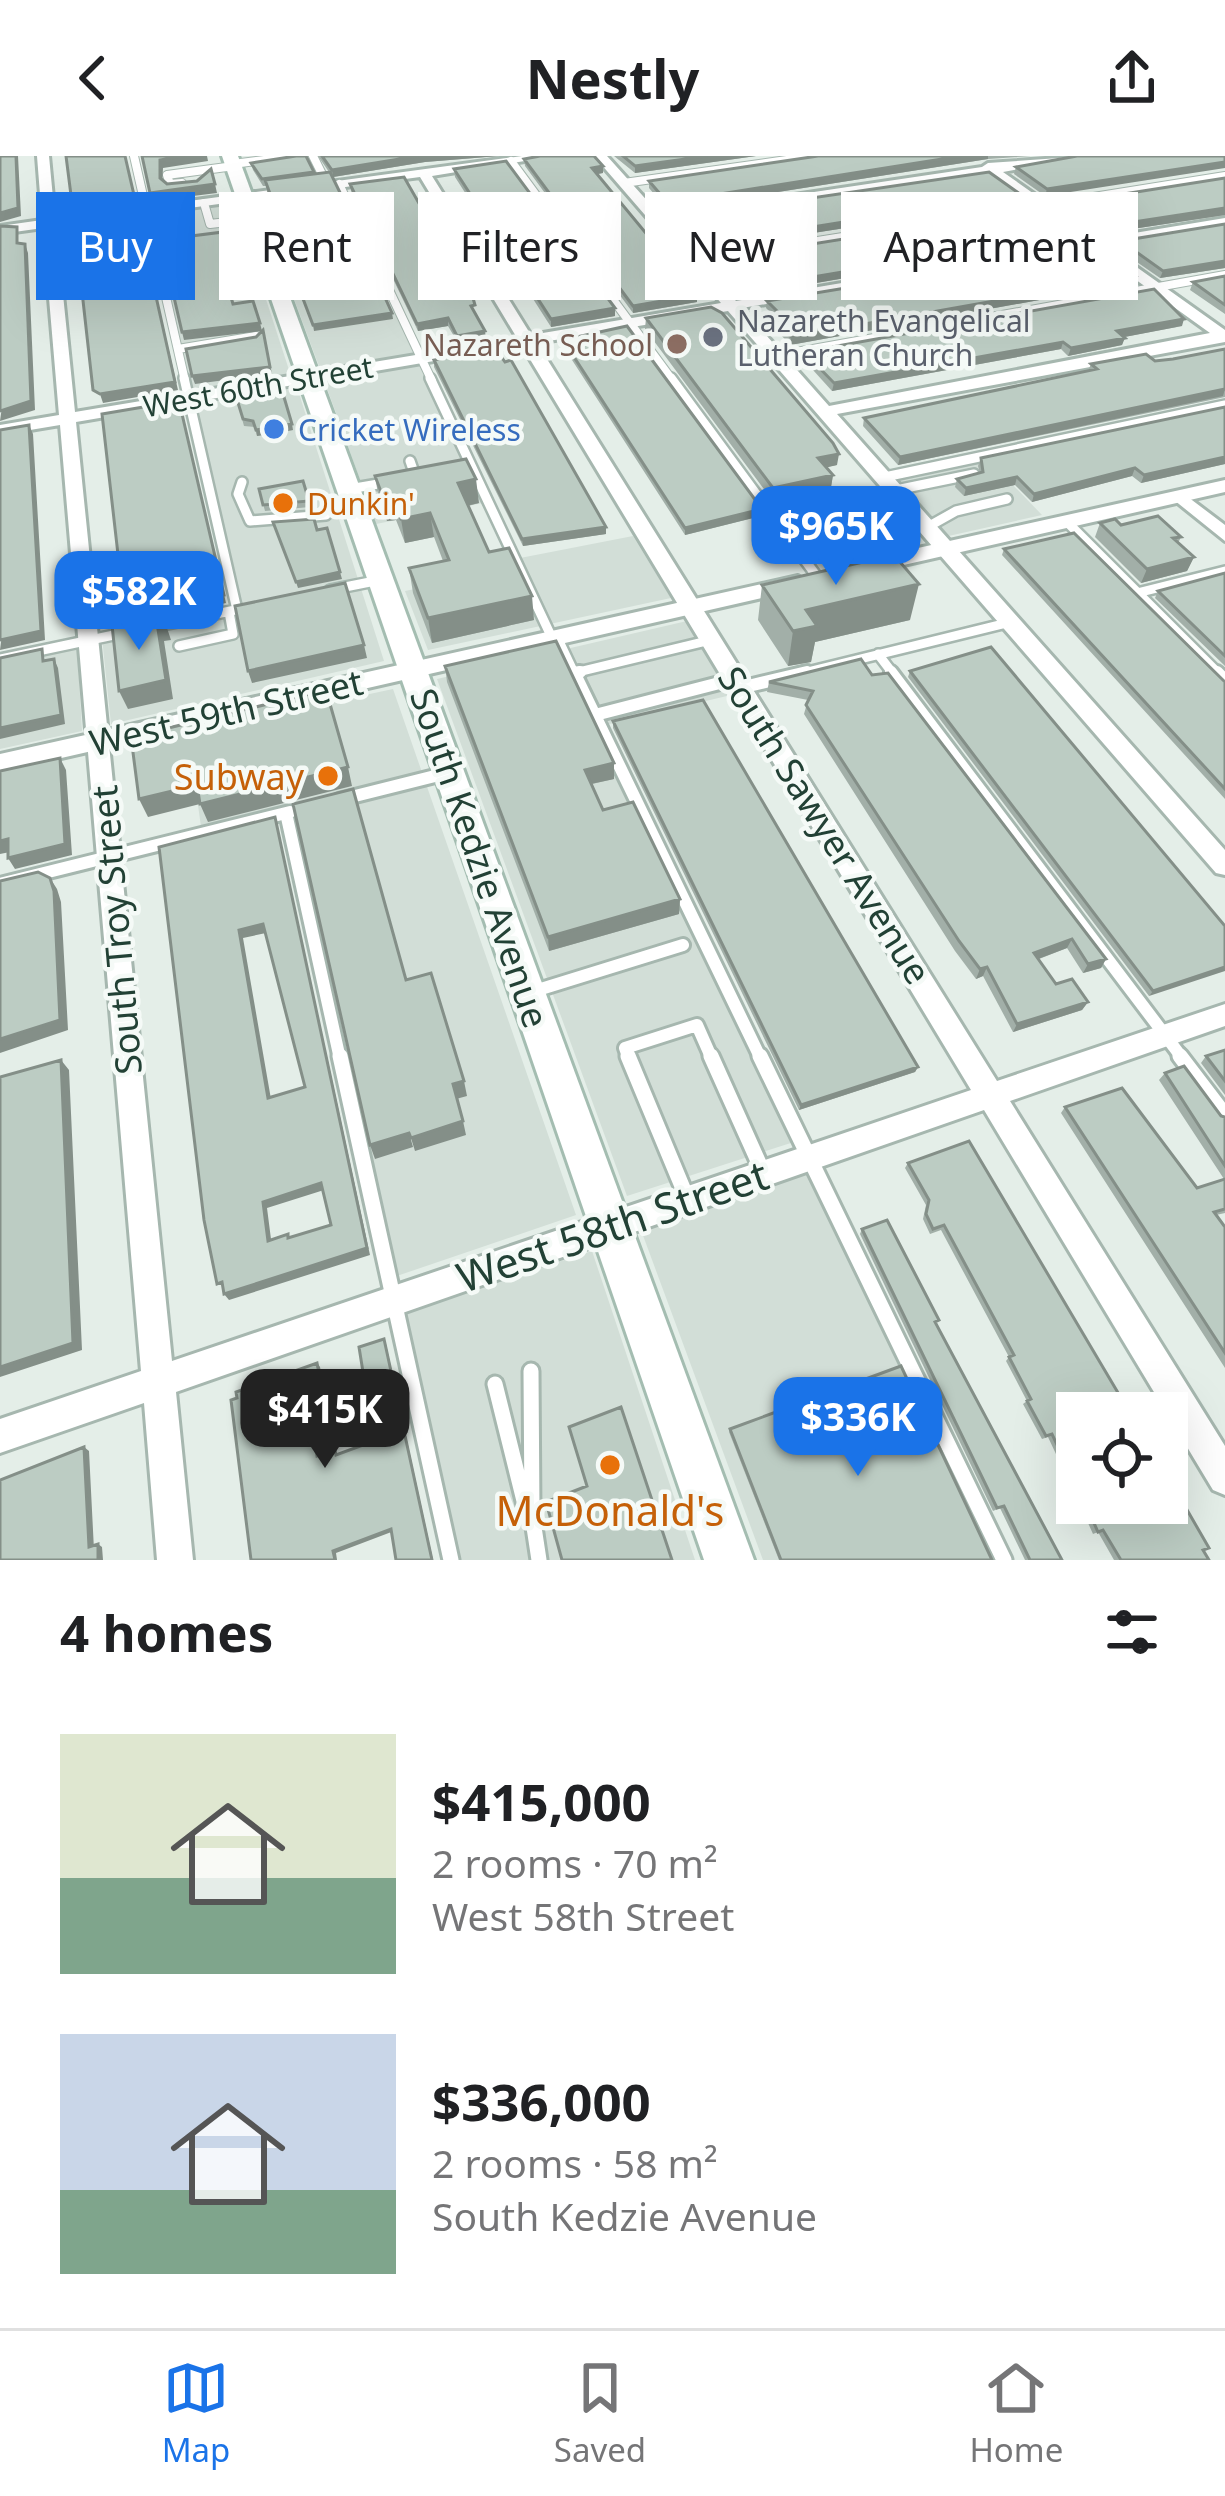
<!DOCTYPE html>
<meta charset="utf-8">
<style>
:root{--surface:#fff;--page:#f2f2f2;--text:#202124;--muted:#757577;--line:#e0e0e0;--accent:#1a73e8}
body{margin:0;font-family:"Noto Sans",sans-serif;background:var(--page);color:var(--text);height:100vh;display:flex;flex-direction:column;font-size:45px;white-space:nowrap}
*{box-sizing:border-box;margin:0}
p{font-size:39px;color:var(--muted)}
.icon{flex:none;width:66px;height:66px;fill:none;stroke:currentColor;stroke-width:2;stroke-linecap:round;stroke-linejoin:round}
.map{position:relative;height:1404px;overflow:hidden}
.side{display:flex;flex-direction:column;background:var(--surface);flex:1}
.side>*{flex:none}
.banner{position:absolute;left:36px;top:36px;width:1155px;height:108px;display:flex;gap:24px}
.controls{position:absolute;left:1056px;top:1236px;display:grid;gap:24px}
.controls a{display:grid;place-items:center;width:132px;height:132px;border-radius:0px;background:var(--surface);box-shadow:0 12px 48px #0002;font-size:60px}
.price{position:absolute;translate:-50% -102px;padding:0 27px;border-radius:24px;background:var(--accent);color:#fff;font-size:39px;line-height:78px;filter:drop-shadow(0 3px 6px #0008)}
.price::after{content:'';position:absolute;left:50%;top:72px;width:36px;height:27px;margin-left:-18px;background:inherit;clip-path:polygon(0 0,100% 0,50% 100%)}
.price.current{background:#222;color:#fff}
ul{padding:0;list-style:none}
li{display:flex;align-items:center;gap:36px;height:300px;padding:0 60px}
li span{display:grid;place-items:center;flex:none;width:336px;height:240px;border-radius:0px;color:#555}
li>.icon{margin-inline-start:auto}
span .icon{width:144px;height:144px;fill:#fffc;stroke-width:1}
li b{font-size:51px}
h2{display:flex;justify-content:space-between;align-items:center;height:144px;padding:0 60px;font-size:51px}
.chip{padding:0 42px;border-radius:0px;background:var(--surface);box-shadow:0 12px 48px #0002;font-size:42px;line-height:108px}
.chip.current{background:var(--accent);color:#fff}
header{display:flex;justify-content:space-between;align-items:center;height:156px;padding:0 60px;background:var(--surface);font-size:54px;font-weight:700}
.dock{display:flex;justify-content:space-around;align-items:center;height:168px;border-top:3px solid var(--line);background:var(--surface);font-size:33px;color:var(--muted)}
.dock a{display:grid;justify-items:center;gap:6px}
.dock .current{color:var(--accent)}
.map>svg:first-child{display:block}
.built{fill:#d2ded7}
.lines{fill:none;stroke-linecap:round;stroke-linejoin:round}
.service-far3-casing{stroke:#a6b7af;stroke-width:10}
.service-far2-casing{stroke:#a6b7af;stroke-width:14}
.service-far1-casing{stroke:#a6b7af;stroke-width:18}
.service-casing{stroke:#a6b7af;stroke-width:21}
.minor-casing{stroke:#a6b7af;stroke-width:6}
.tertiary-casing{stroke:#a6b7af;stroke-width:6}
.secondary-casing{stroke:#a4bdb1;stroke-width:6}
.service-far3{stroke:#fff;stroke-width:8}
.service-far2{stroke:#fff;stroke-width:9}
.service-far1{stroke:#fff;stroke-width:12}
.service{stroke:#fff;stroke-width:15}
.minor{fill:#fff;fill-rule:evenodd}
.tertiary{fill:#fff;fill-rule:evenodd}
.secondary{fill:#fff;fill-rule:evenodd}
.wall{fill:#a2afa8}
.shaded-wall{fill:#848f88}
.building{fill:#bcccc3;stroke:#848f88;stroke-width:3;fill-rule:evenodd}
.worship-dot{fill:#6b7280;stroke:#f5faf7;stroke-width:4.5}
.education-dot{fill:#8d6e63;stroke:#f5faf7;stroke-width:4.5}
.shop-dot{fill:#3f7fe0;stroke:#f5faf7;stroke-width:4.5}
.food-dot{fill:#e8710a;stroke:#f5faf7;stroke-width:4.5}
.labels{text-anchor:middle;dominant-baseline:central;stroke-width:9;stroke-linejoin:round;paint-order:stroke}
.far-worship-label{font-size:30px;fill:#5b616d;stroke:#f5faf7;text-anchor:start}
.far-education-label{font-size:30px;fill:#785e54;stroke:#f5faf7;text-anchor:end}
.far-street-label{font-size:30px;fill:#224135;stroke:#f5faf7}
.far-shop-label{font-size:30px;fill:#366cbe;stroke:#f5faf7;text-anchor:start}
.far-food-label{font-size:30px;fill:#c56008;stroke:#f5faf7;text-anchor:start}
.street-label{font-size:36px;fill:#224135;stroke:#f5faf7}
.food-label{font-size:36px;fill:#c56008;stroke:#f5faf7;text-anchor:end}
.near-street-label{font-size:42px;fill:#224135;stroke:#f5faf7}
.near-food-label{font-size:42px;fill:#c56008;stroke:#f5faf7}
</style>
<header><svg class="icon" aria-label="back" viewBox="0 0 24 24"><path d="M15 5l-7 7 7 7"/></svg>Nestly<svg class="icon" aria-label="share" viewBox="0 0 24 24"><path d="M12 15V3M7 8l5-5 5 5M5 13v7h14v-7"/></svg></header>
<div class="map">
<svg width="1225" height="1404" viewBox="0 0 1225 1404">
<rect width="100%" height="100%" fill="#e4eee8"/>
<path class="built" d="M340,32L418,197L320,213L257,43Z
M234,45L291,220L188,237L147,57Z
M423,207L488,346L376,368L324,224Z
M296,228L384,505L111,568L102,482L237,454L190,246Z
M985,300L1042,359L944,381L889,321Z
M633,380L671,442L428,494L405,435L518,412L515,403Z
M687,465L731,539L601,570L800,984L627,1040L437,523Z
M77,487L82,575L0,593V503Z
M393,533L576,1059L388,1123L287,658L202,678L188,577Z
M815,1014L1004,1404H763L641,1074Z
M592,1095L695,1404H451L396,1159Z"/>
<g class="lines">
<g class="service-far3-casing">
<path id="service-far3" d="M134,0L185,225
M313,0L328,30
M511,5L673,225
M233,8L295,0
M182,27L170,28L167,19L234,10
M624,27L815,0
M339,28L432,225
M204,47L210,68L253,63
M265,97L343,86L352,110L314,115L305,92
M691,105L1225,20
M178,193L256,180
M774,200L1225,119"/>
</g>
<g class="service-far2-casing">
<path id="service-far2" d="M184,222L237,454
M430,222L552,482
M671,222L818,422
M410,305L416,322L410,323
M880,322L1225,249
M242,326L238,338L250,365L326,359
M349,333L390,326
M891,335L974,318
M1067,366L1220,519
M924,373L956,355L1007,343
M330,434L380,424
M1137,437L1225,415
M154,471L240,453
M557,481L575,519
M179,490L233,478L229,456
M878,498L894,519
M0,503L128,476
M574,517L711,484
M795,519L1011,466"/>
</g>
<g class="service-far1-casing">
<path id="service-far1" d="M574,516L761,903
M891,516L1183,903
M1217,516L1225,524
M574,517L580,516
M740,532L807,516
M595,559L735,523
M339,644L447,617
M286,657L340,903
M0,728L290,656
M528,837L683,789
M629,903L625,892L697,869L712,903"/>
</g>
<g class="service-casing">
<path id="service" d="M340,900L451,1404
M628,900L687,1042
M711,900L763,1016
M760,900L1004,1404
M1180,900L1225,959
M531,1215L532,1358L539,1404
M495,1228L528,1361"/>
</g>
<g class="minor-casing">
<path id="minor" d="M37,0H49L55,63L522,0H555L432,20L531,179L721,147L594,0H607L660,59L982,11L988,7L1088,0L1003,16L1098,83L1225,62V70L1107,90L1225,174V186L837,258L1225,694V719L1216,717L728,155L537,187L997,925L1225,848V870L1010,945L1225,1290V1339L1213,1334L984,954L176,1236L193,1404H157L144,1247L0,1297V1263L141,1215L60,269L0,279V269L59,259L43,72L0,78V70L42,64ZM989,18L1084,86L736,145L666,66ZM420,21L517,182L75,256L56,70ZM1093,93L1210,177L829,250L742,152ZM522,190L971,934L172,1205L76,266Z
M1180,335L1225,369V385L1174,344V336Z"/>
</g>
<g class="tertiary-casing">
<path id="tertiary" d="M1225,324V336L864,418L853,411L864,404Z
M798,420L809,427L806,432L0,616V598Z"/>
</g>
<g class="secondary-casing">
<path id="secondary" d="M222,0H238L754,1404H704Z"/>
</g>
<use href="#service-far3" class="service-far3"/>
<use href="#service-far2" class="service-far2"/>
<use href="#service-far1" class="service-far1"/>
<use href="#service" class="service"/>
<use href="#minor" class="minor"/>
<use href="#tertiary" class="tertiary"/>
<use href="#secondary" class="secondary"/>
</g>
<path class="wall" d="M318,0H499L425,6L333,21L352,75L284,84L269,46L266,30H263L253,14L251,7L314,18L329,16Z
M614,0H756L635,17Z
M818,0H1031L988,3L676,52L661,46L649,32V25Z
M1077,0L1045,40L1014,18L1016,11Z
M524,3L603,10V17L597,18L697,139V146L633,157L525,10Z
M454,13L615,160L551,171L455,21Z
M1225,22V59L1099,78L1065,54L1067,47Z
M350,28L476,157L486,183L458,187L448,170L418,175L351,35Z
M1018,45L704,94V86L688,67L689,60Z
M1225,68V112L1160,122L1118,93L1121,85Z
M1073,83L752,138L738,132L717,109L718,103Z
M1135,120L1133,127L790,189L772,169L774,160L766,152L767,145Z
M1225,120V158L1190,134L1193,126Z
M646,162L837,309L826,311L833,319L831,331L772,344L645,173Z
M1182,170L1124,181L1122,189L1068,200L1061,193L832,235L803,203L804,196Z
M563,184L761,360L685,379L563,190Z
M1225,193V241L898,309L863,270L864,262L1088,215L1091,208L1173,203Z
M434,204L606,371V378L523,390L434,211Z
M235,237L293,274L257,280L255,271L244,270Z
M1225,251V308L1141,327L1132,320L1032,346L1015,329L964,340L955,331L957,323L980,317L978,310L981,302Z
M375,320L479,347L468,350L489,396L534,464L432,487L413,437L409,412L443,405L434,381L405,387L396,364L387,365L379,344Z
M303,325L310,351L265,355L259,333Z
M1100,367L1121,369L1181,381L1178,387L1194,401L1187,415L1141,427L1095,381Z
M1004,393L1225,526V643L1002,399Z
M1225,417V510L1155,442L1158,435Z
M762,429L910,464L815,486L811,506L788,510L758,464Z
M445,510L614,607V623L592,628L603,654L680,743L679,758L549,795L447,526Z
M910,515L1225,770L1149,840L908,521Z
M872,519L1106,803L1101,812L1083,817L1067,792L1039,803L1056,828L1088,846L1082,854L1013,876L983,820L976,823L955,795L804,558L808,544L767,536L769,526Z
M613,565L918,911L915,916L799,954L613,572Z
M1225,894V939L1201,907L1206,900Z
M1165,917L1225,961V1057L1216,1059L1225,1071V1212L1061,957L1065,951L1197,1032L1224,1023L1159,924Z
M908,1007L1077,1257V1343L1048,1281L1042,1283L1023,1248L1027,1245L1006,1205L1009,1201L941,1074L930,1078L923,1063L926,1049L905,1012Z
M862,1073L936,1168L1062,1404H1025L1000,1352L993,1355L860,1078Z
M730,1273L992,1404H779L729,1276Z
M1079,1347H1167L1203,1394L1209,1404H1114L1098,1376L1093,1378Z"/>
<path class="shaded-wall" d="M16,0H18L21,60L0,66V57Z
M125,0L136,47L75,56L72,47Z
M184,0H207L208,5L163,12L162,31L160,22V4Z
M418,0H499L425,6L333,21L332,14Z
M707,0H756L635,17V10Z
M961,0H988V3L676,52V45Z
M1225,6V12L1045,40L1047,33Z
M603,10V17L592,19V12Z
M215,28L217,37L153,45L150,37Z
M1020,38L1018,45L704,94L705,88Z
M1225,52V59L1099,78L1101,71Z
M348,53L352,75L284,84L279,62Z
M137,55L178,234L103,247L100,238Z
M1075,77L1073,83L752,138L753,131Z
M25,88L28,97L35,254L0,265Z
M1225,105V112L1160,122L1163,115Z
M242,111L244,118L224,121L223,114Z
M1135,120L1133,127L790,189L791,181Z
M697,139V146L633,157V150Z
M615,152V160L551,171V163Z
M392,157L393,163L314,175L313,169Z
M448,162V170L418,175L417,168Z
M1184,163L1182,170L1114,183L1117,175Z
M260,167L262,175L184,184L182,176Z
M263,174L272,218L195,228L192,220L270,211Z
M485,175L486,183L458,187L457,180Z
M1125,182L1122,189L1068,200L1071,192Z
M1063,186L1061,193L832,235L834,227Z
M1225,233L1223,240L898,309L900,301Z
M179,245L226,447L163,460L171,484L164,485L173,543L128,553L119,535L128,467L125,460Z
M292,268L293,274L257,280L256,274Z
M29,269L33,278L45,484L0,494Z
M839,298L837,309L816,314L818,302Z
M1225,301V308L1141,327L1144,319Z
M1135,312L1132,320L1032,346L1034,338Z
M833,319L831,331L772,344L773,332Z
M1017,321L1015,329L964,340L966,332Z
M476,323L479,347L461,351L458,327Z
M392,340L396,364L387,365L383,341Z
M762,353L761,360L685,379V372Z
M430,357L434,381L405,387L401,363Z
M606,371V378L523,390L522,383Z
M1194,401L1187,415L1141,427L1147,413Z
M340,416L342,423L298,432L296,426Z
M919,428L910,464L815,486L811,506L788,510L793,475L806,454Z
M532,440L534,464L432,487L428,462Z
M364,489L367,502L252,527L248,515Z
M54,503L58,512L65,568L0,583V572Z
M60,602L66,614L72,699L15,713L8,702Z
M614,607V623L586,629L585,614Z
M348,611L352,630L208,666L200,648L148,661L139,643L197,629Z
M275,661L370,1099L229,1144L224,1138L367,1092Z
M8,683L15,695L0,698V685Z
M50,722L57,733L61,746L68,874L0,897V883Z
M680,743L679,758L549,795L548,781Z
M263,768L266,777L243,782L272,949L268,942L239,774Z
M1072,783L1067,792L1030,806L1034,797Z
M1106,803L1101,812L1083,817L1088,808Z
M987,811L983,820L976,823L980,813Z
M1225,811V815L1149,840L1153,835Z
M1088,846L1082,854L1013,876L1017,868Z
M61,904L69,914L82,1194L0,1221V1211Z
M918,911L915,916L799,954L801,949Z
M464,925L467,940L456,943L453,928Z
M463,965L466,979L415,995L411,982Z
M409,977L413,991L375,1003L370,989Z
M321,1027L324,1034L267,1052L272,1091L268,1085L263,1046Z
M384,1183L386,1188L433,1404H432Z
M317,1207L320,1211L327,1247L311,1253L320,1303L317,1300L308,1249Z
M84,1291L89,1295L94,1394L89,1391Z
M391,1373L394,1375L336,1397L337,1404H335L333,1395Z
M98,1388L102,1391L103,1404H98Z"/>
<path class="building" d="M0,0H16L18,52L0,57Z
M66,0H125L134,39L72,47Z
M142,0H184L160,4V22L167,28L197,25L211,13L215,28L150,37Z
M296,0H306L314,16L262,23L251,7Z
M322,0H418L332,14Z
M540,0H594L603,10L592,12L697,139L633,150L524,3Z
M623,0H707L635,10Z
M818,0H961L676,45L661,39L649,25Z
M1077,0H1225V6L1047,33L1016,11Z
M506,5L615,152L551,163L454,13Z
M330,16L348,53L279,62L265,24Z
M989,16L1020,38L705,88L704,86L710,85L689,60Z
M404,21L473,142L475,149L471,150L485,175L457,180L448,162L417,168L350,28Z
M1225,22V52L1101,71L1067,47Z
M183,50L191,80L231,75L242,111L223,114L233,148L253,145L260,167L182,176L154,54Z
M1039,52L1075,77L753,131L738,125L718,103Z
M137,55L175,226L100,238L93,234L74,64Z
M1225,68V105L1163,115L1121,85Z
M0,70L17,71V87L25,88L31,245L0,255Z
M1094,91L1135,120L791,181L773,161L778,156L767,145Z
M332,115L337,128L376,122L392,157L313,169L294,119Z
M1225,120V149L1193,126Z
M1154,133L1184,163L1117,175L1125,182L1071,192L1063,186L834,227L804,196Z
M711,151L722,157L833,287L839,298L818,302L833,319L773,332L646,162Z
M627,170L762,353L685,372L563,184Z
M263,174L270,211L192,220L186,193L256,181Z
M495,192L505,206L511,204L606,371L522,383L434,204Z
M1225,193V233L900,301L864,262L1097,213L1091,208L1146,198L1155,205L1173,203Z
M281,231L292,268L256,274L253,265L243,263L235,237Z
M179,245L224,439L125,460L102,258Z
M1225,251V301L1144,319L1135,312L1034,338L1017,321L966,332L957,323L983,316L981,302Z
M29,269L41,475L0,484V274Z
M466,303L476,323L458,327L489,396L509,392L532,440L428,462L409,412L449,404L430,357L401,363L392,340L383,341L375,320Z
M303,325L309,345L263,349L259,333Z
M1158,360L1181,381L1173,382L1194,401L1147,413L1100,367L1115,363L1121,369Z
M314,363L317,374L327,372L340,416L296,426L273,366Z
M1074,377L1225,526V633L1004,393Z
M894,399L919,428L806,454L817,470L793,475L762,429Z
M1225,417V500L1158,435Z
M345,427L364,489L248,515L235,450Z
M162,458L164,466L157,467L166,524L119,535L112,469Z
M556,485L614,607L585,614L603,654L633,646L680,743L548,781L445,510Z
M991,491L1225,770V811L1153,835L910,515Z
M42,493L43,505L54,503L61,559L0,572V502Z
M861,503L872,519L888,517L1106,803L1088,808L1072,783L1034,797L1056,828L1072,823L1088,846L1017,868L987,811L980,813L959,785L806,549L813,535L769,526Z
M326,534L348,611L200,648L197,629L139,643L131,581Z
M703,544L918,911L801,949L613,565Z
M60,602L65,688L8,702V683L0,685V615Z
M353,633L406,824L431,817L464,925L453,928L463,965L411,982L409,977L370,989L293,648Z
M275,661L367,1092L224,1138L222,1126L217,1128L204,1064L159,691ZM263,768L305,931L268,942L239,774ZM321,1027L331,1069L288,1082V1078L268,1085L263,1046Z
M38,716L50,722L54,735L60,864L0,883V725Z
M1225,894V925L1206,900Z
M61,904L73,1187L0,1211V921Z
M1184,910L1221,960L1225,961V1010L1165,917Z
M1122,932L1197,1032L1225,1023V1053L1214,1056L1225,1071V1197L1065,951Z
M969,985L1130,1257H1077V1331L1052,1278L1046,1280L1027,1245L1031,1243L1009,1201L1014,1199L944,1069L933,1073L926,1058L929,1044L908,1007Z
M887,1064L939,1164L935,1166L1062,1404H1030L1004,1350L997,1352L862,1073Z
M384,1183L432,1404H396L391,1373L333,1395L335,1404H251L231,1244L237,1242L236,1236L317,1207L324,1244L308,1249L317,1300L335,1294L336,1299L374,1285L359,1191Z
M901,1210L992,1404H781L730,1273Z
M621,1251L672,1404H562L546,1346L587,1330L569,1271Z
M84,1291L89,1391L98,1388V1404H0V1324Z
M1167,1319L1209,1392L1203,1394L1209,1404H1121L1103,1374L1098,1376L1085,1347H1167Z"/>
<circle class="worship-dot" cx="713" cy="181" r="12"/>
<circle class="education-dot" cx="677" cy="188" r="12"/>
<circle class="shop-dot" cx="274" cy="273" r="12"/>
<g class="food-dot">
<circle cx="283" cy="347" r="12"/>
<circle cx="328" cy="620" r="12"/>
<circle cx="610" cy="1309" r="12"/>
</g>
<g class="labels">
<g class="far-worship-label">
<text x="737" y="164">Nazareth Evangelical<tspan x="737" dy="34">Lutheran Church</tspan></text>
</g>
<g class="far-education-label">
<text x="653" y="188">Nazareth School</text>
</g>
<g class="far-street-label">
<text transform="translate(258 230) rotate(-10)">West 60th Street</text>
</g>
<g class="far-shop-label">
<text x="298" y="273">Cricket Wireless</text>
</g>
<g class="far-food-label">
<text x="307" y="347">Dunkin'</text>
</g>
<g class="street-label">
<text transform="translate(226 556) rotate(-13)">West 59th Street</text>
<text transform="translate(825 669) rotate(58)">South Sawyer Avenue</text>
<text transform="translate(480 702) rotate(71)">South Kedzie Avenue</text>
<text transform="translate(116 774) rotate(-95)">South Troy Street</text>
</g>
<g class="food-label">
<text x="304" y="620">Subway</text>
</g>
<g class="near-street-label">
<text transform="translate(612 1069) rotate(-19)">West 58th Street</text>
</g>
<g class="near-food-label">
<text x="610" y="1353">McDonald's</text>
</g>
</g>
</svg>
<div class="controls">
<a><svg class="icon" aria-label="locate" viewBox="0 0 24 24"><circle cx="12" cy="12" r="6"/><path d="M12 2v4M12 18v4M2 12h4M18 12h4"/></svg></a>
</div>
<b class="price" style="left:836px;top:432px">$965K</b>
<b class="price" style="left:139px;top:497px">$582K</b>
<b class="price current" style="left:325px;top:1315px">$415K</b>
<b class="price" style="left:858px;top:1323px">$336K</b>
<div class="banner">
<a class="chip current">Buy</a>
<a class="chip">Rent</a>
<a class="chip">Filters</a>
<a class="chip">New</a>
<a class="chip">Apartment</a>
</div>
</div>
<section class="side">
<h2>4 homes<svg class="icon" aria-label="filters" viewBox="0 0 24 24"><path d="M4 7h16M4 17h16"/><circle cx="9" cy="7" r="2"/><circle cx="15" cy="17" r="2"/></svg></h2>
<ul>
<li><span style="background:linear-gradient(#dfe7d0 60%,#7fa58c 0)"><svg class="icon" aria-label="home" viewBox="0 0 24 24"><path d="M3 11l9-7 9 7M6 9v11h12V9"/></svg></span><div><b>$415,000</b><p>2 rooms · 70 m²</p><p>West 58th Street</p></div></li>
<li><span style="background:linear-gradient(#c9d6e8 65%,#7fa58c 0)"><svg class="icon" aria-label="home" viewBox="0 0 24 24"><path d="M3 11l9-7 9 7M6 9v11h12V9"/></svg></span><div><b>$336,000</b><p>2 rooms · 58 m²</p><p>South Kedzie Avenue</p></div></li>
</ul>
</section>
<nav class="dock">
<a class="current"><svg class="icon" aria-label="map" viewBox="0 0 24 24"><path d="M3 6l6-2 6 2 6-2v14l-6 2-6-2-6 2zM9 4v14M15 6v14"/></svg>Map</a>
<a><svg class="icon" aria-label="saved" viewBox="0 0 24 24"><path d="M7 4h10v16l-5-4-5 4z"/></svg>Saved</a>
<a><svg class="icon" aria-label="home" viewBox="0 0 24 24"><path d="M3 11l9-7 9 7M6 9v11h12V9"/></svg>Home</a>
</nav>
